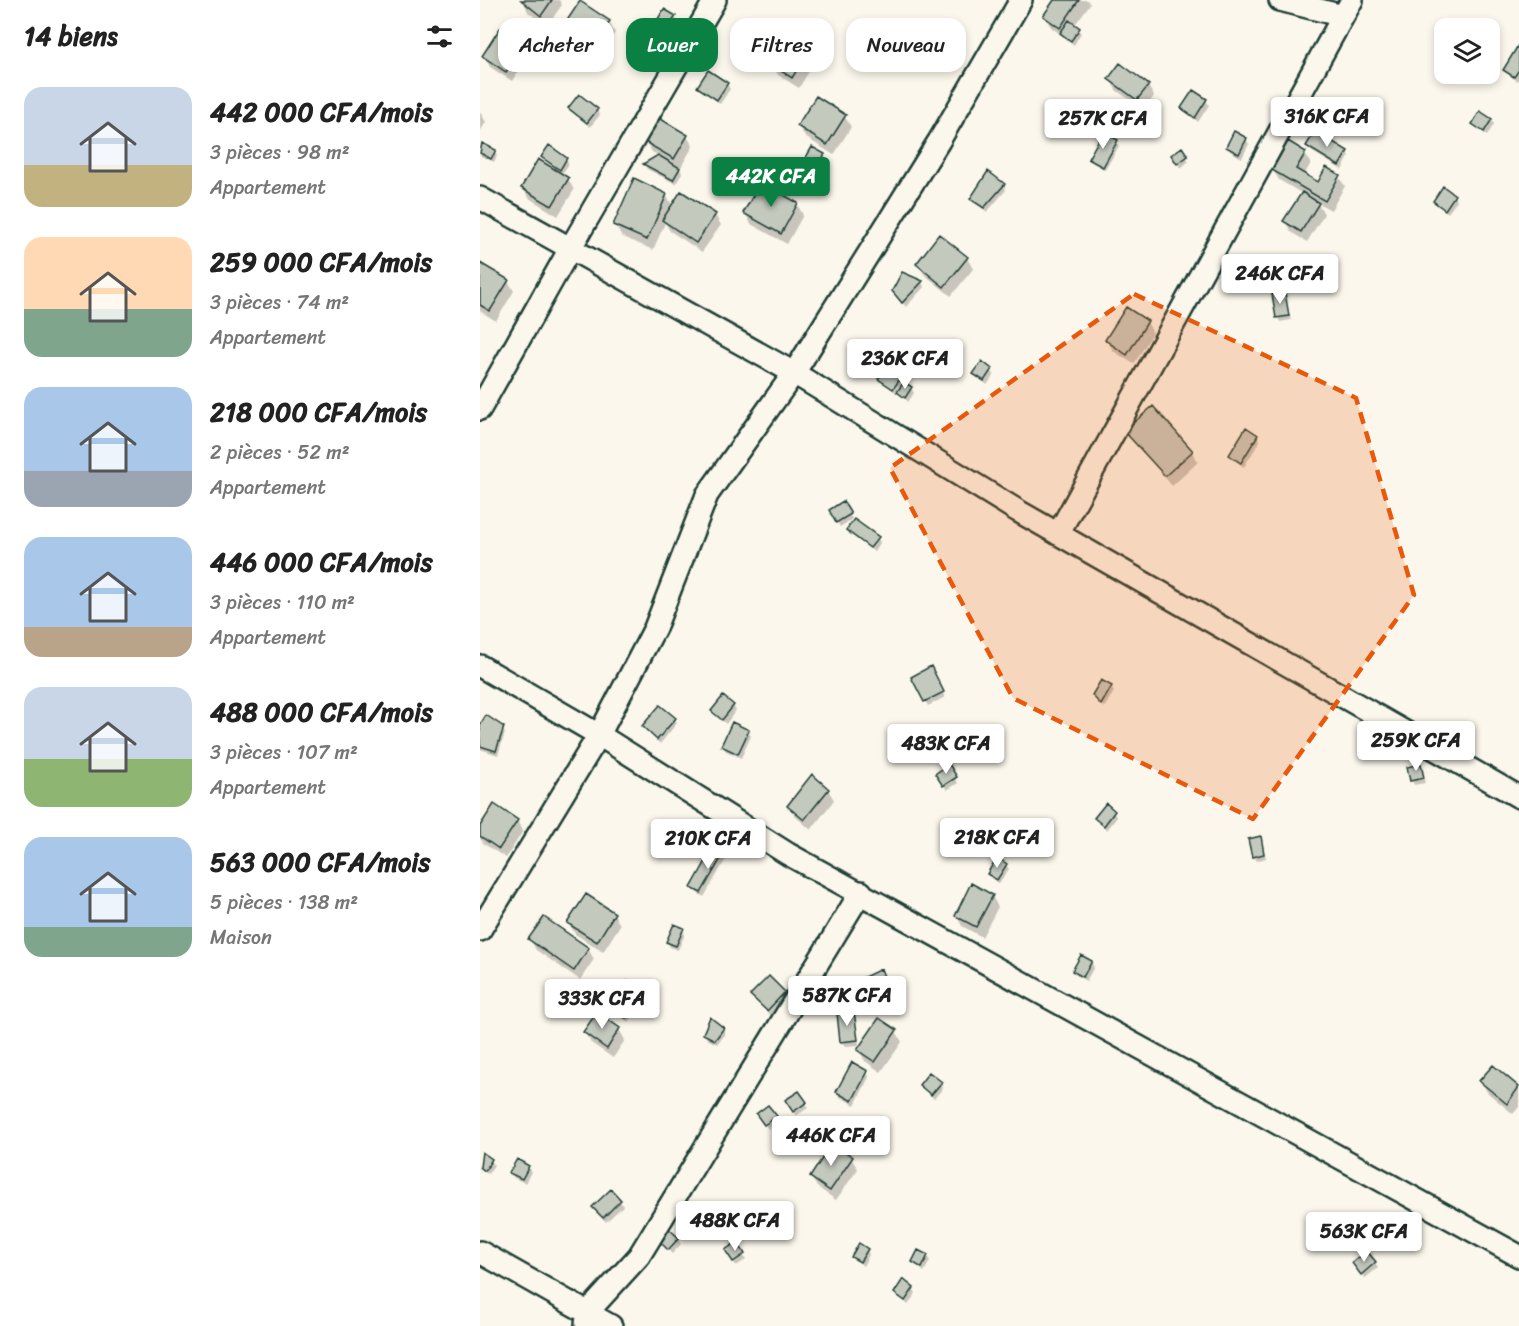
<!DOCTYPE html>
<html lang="fr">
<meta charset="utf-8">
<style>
:root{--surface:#fff;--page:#f6f6f6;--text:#222;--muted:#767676;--accent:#0b8043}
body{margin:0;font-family:Sriracha,sans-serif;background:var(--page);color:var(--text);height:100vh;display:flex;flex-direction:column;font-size:22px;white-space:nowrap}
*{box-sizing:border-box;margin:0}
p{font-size:20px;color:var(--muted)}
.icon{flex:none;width:33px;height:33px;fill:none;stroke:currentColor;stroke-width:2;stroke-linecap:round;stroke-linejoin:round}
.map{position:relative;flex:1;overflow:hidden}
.sheet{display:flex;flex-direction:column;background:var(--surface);width:480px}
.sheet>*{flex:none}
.banner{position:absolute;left:18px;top:18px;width:570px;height:54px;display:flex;gap:12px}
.controls{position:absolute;left:954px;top:18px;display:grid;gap:12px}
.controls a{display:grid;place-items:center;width:66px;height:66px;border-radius:12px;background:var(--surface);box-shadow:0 3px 9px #0003;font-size:30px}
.price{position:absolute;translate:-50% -51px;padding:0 14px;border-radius:6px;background:#fff;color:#222;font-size:20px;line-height:39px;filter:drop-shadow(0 2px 3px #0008)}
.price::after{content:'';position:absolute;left:50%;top:36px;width:18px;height:14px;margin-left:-9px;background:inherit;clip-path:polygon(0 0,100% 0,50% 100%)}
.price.active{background:var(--accent);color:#fff}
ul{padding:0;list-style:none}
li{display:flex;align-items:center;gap:18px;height:150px;padding:0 24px}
li span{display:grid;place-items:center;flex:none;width:168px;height:120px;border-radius:18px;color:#555}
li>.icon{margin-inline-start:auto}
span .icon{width:72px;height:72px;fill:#fffc;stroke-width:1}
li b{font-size:26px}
h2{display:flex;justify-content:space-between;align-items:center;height:72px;padding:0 24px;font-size:26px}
.tag{padding:0 21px;border-radius:18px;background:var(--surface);box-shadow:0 3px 9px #0003;font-size:21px;line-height:54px}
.tag.active{background:var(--accent);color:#fff}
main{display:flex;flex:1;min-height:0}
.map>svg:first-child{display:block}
.shadow{fill:#0003}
.building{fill:#c4c9be;stroke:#1f3d34;stroke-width:1.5}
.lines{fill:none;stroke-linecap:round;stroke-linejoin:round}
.minor-casing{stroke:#1f3d34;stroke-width:26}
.minor{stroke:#fbf7ec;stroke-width:21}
.marked{fill:#e8590c;fill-opacity:0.2;stroke:#e8590c;stroke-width:4.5;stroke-dasharray:12 8;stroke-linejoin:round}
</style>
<main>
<section class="sheet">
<h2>14 biens<svg class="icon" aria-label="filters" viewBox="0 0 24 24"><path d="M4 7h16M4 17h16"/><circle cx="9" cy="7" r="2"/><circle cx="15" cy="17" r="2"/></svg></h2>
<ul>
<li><span style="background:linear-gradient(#c9d6e8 65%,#c2b280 0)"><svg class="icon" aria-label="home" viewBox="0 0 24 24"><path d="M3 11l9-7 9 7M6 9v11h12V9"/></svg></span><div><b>442 000 CFA/mois</b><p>3 pièces · 98 m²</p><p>Appartement</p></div></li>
<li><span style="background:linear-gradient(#ffd9b3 60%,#7fa58c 0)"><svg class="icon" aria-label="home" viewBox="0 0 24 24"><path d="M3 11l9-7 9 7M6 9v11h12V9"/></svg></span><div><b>259 000 CFA/mois</b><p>3 pièces · 74 m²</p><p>Appartement</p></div></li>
<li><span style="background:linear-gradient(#a9c7e8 70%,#9aa5b1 0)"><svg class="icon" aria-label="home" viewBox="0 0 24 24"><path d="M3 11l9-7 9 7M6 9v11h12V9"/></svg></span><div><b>218 000 CFA/mois</b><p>2 pièces · 52 m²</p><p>Appartement</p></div></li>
<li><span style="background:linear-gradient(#a9c7e8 75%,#b9a48a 0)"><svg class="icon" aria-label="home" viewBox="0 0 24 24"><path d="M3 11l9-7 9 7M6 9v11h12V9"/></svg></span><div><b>446 000 CFA/mois</b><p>3 pièces · 110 m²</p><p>Appartement</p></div></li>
<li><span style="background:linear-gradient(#c9d6e8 60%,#8fb573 0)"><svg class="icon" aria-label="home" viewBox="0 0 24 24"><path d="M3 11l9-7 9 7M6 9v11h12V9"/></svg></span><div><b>488 000 CFA/mois</b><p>3 pièces · 107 m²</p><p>Appartement</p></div></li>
<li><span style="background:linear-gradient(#a9c7e8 75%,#7fa58c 0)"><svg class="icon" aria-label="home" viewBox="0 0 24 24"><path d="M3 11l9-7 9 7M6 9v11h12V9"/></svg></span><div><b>563 000 CFA/mois</b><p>5 pièces · 138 m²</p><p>Maison</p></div></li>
</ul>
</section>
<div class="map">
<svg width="1039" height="1326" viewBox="0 0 1039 1326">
<rect width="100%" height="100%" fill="#fbf7ec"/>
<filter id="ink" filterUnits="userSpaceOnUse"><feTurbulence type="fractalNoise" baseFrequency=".0167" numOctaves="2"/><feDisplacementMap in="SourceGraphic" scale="12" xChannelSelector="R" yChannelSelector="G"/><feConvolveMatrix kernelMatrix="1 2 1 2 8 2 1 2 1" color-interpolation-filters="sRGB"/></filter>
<g filter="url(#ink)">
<path class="shadow" d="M43,0H79L82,5L67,26L48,12Z
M576,0H608L610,4L594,26L601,33L594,45L571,27L564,16Z
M195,17L198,22L184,43L174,37L172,32Z
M129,22L135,33L119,58L90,38L83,28Z
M43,45L49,55L32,81L10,67L4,56Z
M1039,46V78L1037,81L1024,70Z
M329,48L336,59L319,88L298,75L292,64Z
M630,79L668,86L674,96L664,110L636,90Z
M247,84L250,89L240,104L219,87Z
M726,100L729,105L718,122L703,108Z
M90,109L117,110L120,115L110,127Z
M0,112L6,122L0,132Z
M365,117L371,127L354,155L325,137L319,126Z
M1011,120L1014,124L1007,136L994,124Z
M207,136L213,146L200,169L202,173L196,184L167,169L165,165L179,156L172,152L166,142Z
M766,139L769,144L762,158L750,151L748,147Z
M637,141L639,146L625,170L613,163L610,159Z
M2,145L14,151L17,156L14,162L1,156Z
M828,146L867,152L869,157L862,170L831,151Z
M824,153L831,163L824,175L838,184L858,176L865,186L851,210L838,203L844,214L827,242L811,232L805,221L823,194L799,180L793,170Z
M344,155L347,160L338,175L327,168L324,164Z
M63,157L86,159L89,164L81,175L88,179L94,190L78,216L49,198L43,188L70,169L72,166Z
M706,157L709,161L701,168L695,160Z
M524,185L526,190L507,212L491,199Z
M186,195L193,206L235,215L241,225L222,252L190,231L185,223L173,250L141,236L135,225Z
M974,196L977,201L968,213L954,201Z
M317,204L323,215L307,244L271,224L265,213Z
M487,258L493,269L471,296L444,274L438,264Z
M0,264L28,281L34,291L16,321L0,311Z
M442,282L444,287L426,307L413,291Z
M804,294L811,320L800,322L798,318Z
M647,309L667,322L673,333L654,364L633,351L627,340Z
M511,370L514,375L507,385L495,374Z
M400,379L419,380L423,386L431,388L434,393L428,402L418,390L416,393Z
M646,431L712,452L718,462L692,486Z
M777,436L780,441L764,467L753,460L751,455Z
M363,503L372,519L360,527L351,511Z
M368,530L398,538L400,543L394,552Z
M450,668L465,697L448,706L433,677Z
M631,687L634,692L624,708L614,695Z
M253,706L256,710L246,724L233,711Z
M195,719L197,723L180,744L163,726Z
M0,727L22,728L25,733L18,755L0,749Z
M268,731L271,736L261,758L246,751L243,746Z
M468,766L478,783L467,790L457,774Z
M940,766L945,783L934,785L932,780Z
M348,790L354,800L331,830L315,816L309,806Z
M626,806L637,817L627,830L616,819Z
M37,821L43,831L26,858L4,844L0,838V829Z
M780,837L786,858L776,861L773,856Z
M243,854L246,859L224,897L216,892L213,888Z
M526,865L529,869L519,884L512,879L509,874Z
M512,896L518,907L502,937L482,926L476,915Z
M134,914L140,925L123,952L95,934L89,923Z
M202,930L205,934L198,950L190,947L188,942Z
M50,939L108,949L114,959L100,980L56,950Z
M611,962L614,967L606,981L597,976L594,971Z
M403,976L409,989L394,995L386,978Z
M162,992L164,997L149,1022L135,1013L132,1008Z
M304,993L307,998L290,1015L272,995Z
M373,1013L379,1045L365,1046L362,1042Z
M118,1014L139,1029L145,1040L133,1058L111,1043L105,1033Z
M243,1029L245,1034L237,1044L227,1039L225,1034Z
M416,1031L422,1042L401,1072L385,1061L379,1050Z
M1013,1067L1039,1089V1107L1033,1114L1007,1092L1001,1081Z
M387,1072L389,1077L375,1105L360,1097L357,1092Z
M461,1083L463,1088L454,1099L441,1085Z
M319,1093L328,1108L316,1116L307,1101Z
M288,1107L298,1122L288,1129L281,1119Z
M3,1155L14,1165L8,1174L0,1169Z
M371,1158L378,1169L356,1200L337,1187L331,1177Z
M48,1167L51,1172L45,1183L34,1178L31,1173Z
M140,1201L143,1206L126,1222L114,1208Z
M198,1239L201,1244L192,1254L179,1240Z
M257,1244L266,1260L256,1266L247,1251Z
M387,1250L389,1255L383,1266L373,1257Z
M887,1253L898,1268L885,1278L876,1268Z
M447,1256L450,1261L444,1272L433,1262Z
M433,1289L436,1293L428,1305L416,1293Z"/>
<path class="building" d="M41,0H72L61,16Z
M574,0H599L580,28L563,16Z
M100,1L130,21L113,48L82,28Z
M184,9L196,16L181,39L170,32Z
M589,20L600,28L591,41L580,33Z
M20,28L44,44L26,72L2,56Z
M308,34L331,47L312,78L290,64Z
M1039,44V70L1034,77L1023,70Z
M640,63L669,85L657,100L628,79Z
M228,70L248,83L237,100L217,87Z
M713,90L727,99L715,118L701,108Z
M99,94L118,109L107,123L88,108Z
M336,96L366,115L347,145L317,126Z
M1000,111L1012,119L1004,132L992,124Z
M179,118L208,135L194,159L165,142Z
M754,131L767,138L759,154L746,147Z
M835,131L868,151L859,166L826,146Z
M623,132L638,140L623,167L608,159Z
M808,141L826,152L816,169L838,182L846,167L860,175L845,201L792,170Z
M2,143L16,150L11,159L0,153Z
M69,145L87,158L80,170L61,157Z
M332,147L345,154L335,171L322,164Z
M702,147L708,156L697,164L691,155Z
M178,155L200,168L193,180L163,164Z
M58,159L89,178L72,206L41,188Z
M508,171L525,184L504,208L490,199Z
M154,178L187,194L167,240L133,225Z
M281,182L318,203L301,234L263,213Z
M963,186L975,195L965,210L953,201Z
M201,191L236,214L216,243L182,220Z
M822,192L839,203L821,232L803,221Z
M459,234L488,257L464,287L436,264Z
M0,263L29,280L10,311L0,305Z
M422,272L443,281L422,303L412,291Z
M805,292L809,316L796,318L792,294Z
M646,307L668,321L647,355L625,340Z
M502,361L512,369L504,381L493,374Z
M405,369L420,379L413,389L398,379Z
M424,382L432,387L425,398L417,392Z
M673,406L713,451L685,476L644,431Z
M766,427L778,435L761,463L749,455Z
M363,501L371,514L356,523L349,510Z
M374,519L399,537L390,548L366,530Z
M451,666L464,692L444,702L431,677Z
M621,680L632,686L621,705L612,695Z
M243,696L254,705L242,720L231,711Z
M180,705L196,718L177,740L162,726Z
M6,715L24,727L16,751L0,746V725Z
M252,722L269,730L258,754L241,746Z
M469,764L477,777L463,786L455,774Z
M941,764L944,778L930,781L927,767Z
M332,774L349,789L324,820L307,806Z
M626,803L635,811L624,826L614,818Z
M14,804L38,820L19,849L0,836V826Z
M781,836L784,854L772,857L768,839Z
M234,847L244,853L221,893L211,888Z
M517,857L527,864L517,880L507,874Z
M491,883L513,895L496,927L475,916Z
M106,894L135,913L117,942L87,923Z
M64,917L109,948L94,971L48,939Z
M194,924L204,928L196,946L186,942Z
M601,955L612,961L603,977L592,971Z
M401,969L407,984L390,991L384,977Z
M289,976L305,992L287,1011L270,995Z
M147,981L163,991L146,1018L130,1008Z
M374,1011L378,1040L360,1042L357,1013Z
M117,1012L140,1028L127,1049L103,1032Z
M230,1017L244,1028L235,1040L223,1034Z
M399,1018L417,1030L395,1062L377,1050Z
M372,1062L388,1071L372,1101L356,1092Z
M1013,1065L1039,1087L1027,1104L999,1081Z
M449,1072L462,1082L451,1095L439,1085Z
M319,1091L327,1102L313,1112L305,1100Z
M288,1105L297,1116L284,1125L276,1114Z
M352,1143L373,1157L350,1191L330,1177Z
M2,1152L12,1159L5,1171L0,1167Z
M37,1159L49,1166L42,1179L29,1173Z
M131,1189L141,1200L123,1218L112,1207Z
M188,1228L199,1238L188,1250L178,1240Z
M257,1242L265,1254L253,1262L245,1250Z
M379,1243L388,1249L380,1262L371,1257Z
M438,1250L448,1255L442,1268L432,1262Z
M887,1251L896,1262L881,1275L872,1263Z
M423,1279L434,1288L425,1301L414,1293Z"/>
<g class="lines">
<g class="minor-casing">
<path id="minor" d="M800,0L863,16
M0,198L314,373L538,511L1039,797
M0,409L91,247L235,0
M578,534L872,0
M0,666L119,735L308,854L1039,1256
M0,930L119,735L175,628L227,495L314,373L459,141L541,0
M0,1252L131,1326
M106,1326L107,1313L159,1256L381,892"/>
</g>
<use href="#minor" class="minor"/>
</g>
</g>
<path class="marked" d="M654,294L876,398L934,595L773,819L533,698L410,468Z"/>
</svg>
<div class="controls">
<a><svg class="icon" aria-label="layers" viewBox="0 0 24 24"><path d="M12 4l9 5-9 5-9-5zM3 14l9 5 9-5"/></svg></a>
</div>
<b class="price" style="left:847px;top:148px">316K CFA</b>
<b class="price" style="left:623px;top:150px">257K CFA</b>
<b class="price active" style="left:291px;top:208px">442K CFA</b>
<b class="price" style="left:800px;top:305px">246K CFA</b>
<b class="price" style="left:425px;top:390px">236K CFA</b>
<b class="price" style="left:936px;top:772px">259K CFA</b>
<b class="price" style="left:466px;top:775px">483K CFA</b>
<b class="price" style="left:517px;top:869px">218K CFA</b>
<b class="price" style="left:228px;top:870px">210K CFA</b>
<b class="price" style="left:367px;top:1027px">587K CFA</b>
<b class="price" style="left:122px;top:1030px">333K CFA</b>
<b class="price" style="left:351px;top:1167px">446K CFA</b>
<b class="price" style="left:255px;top:1252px">488K CFA</b>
<b class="price" style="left:884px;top:1263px">563K CFA</b>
<div class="banner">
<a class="tag">Acheter</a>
<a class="tag active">Louer</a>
<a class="tag">Filtres</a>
<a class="tag">Nouveau</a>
</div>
</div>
</main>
